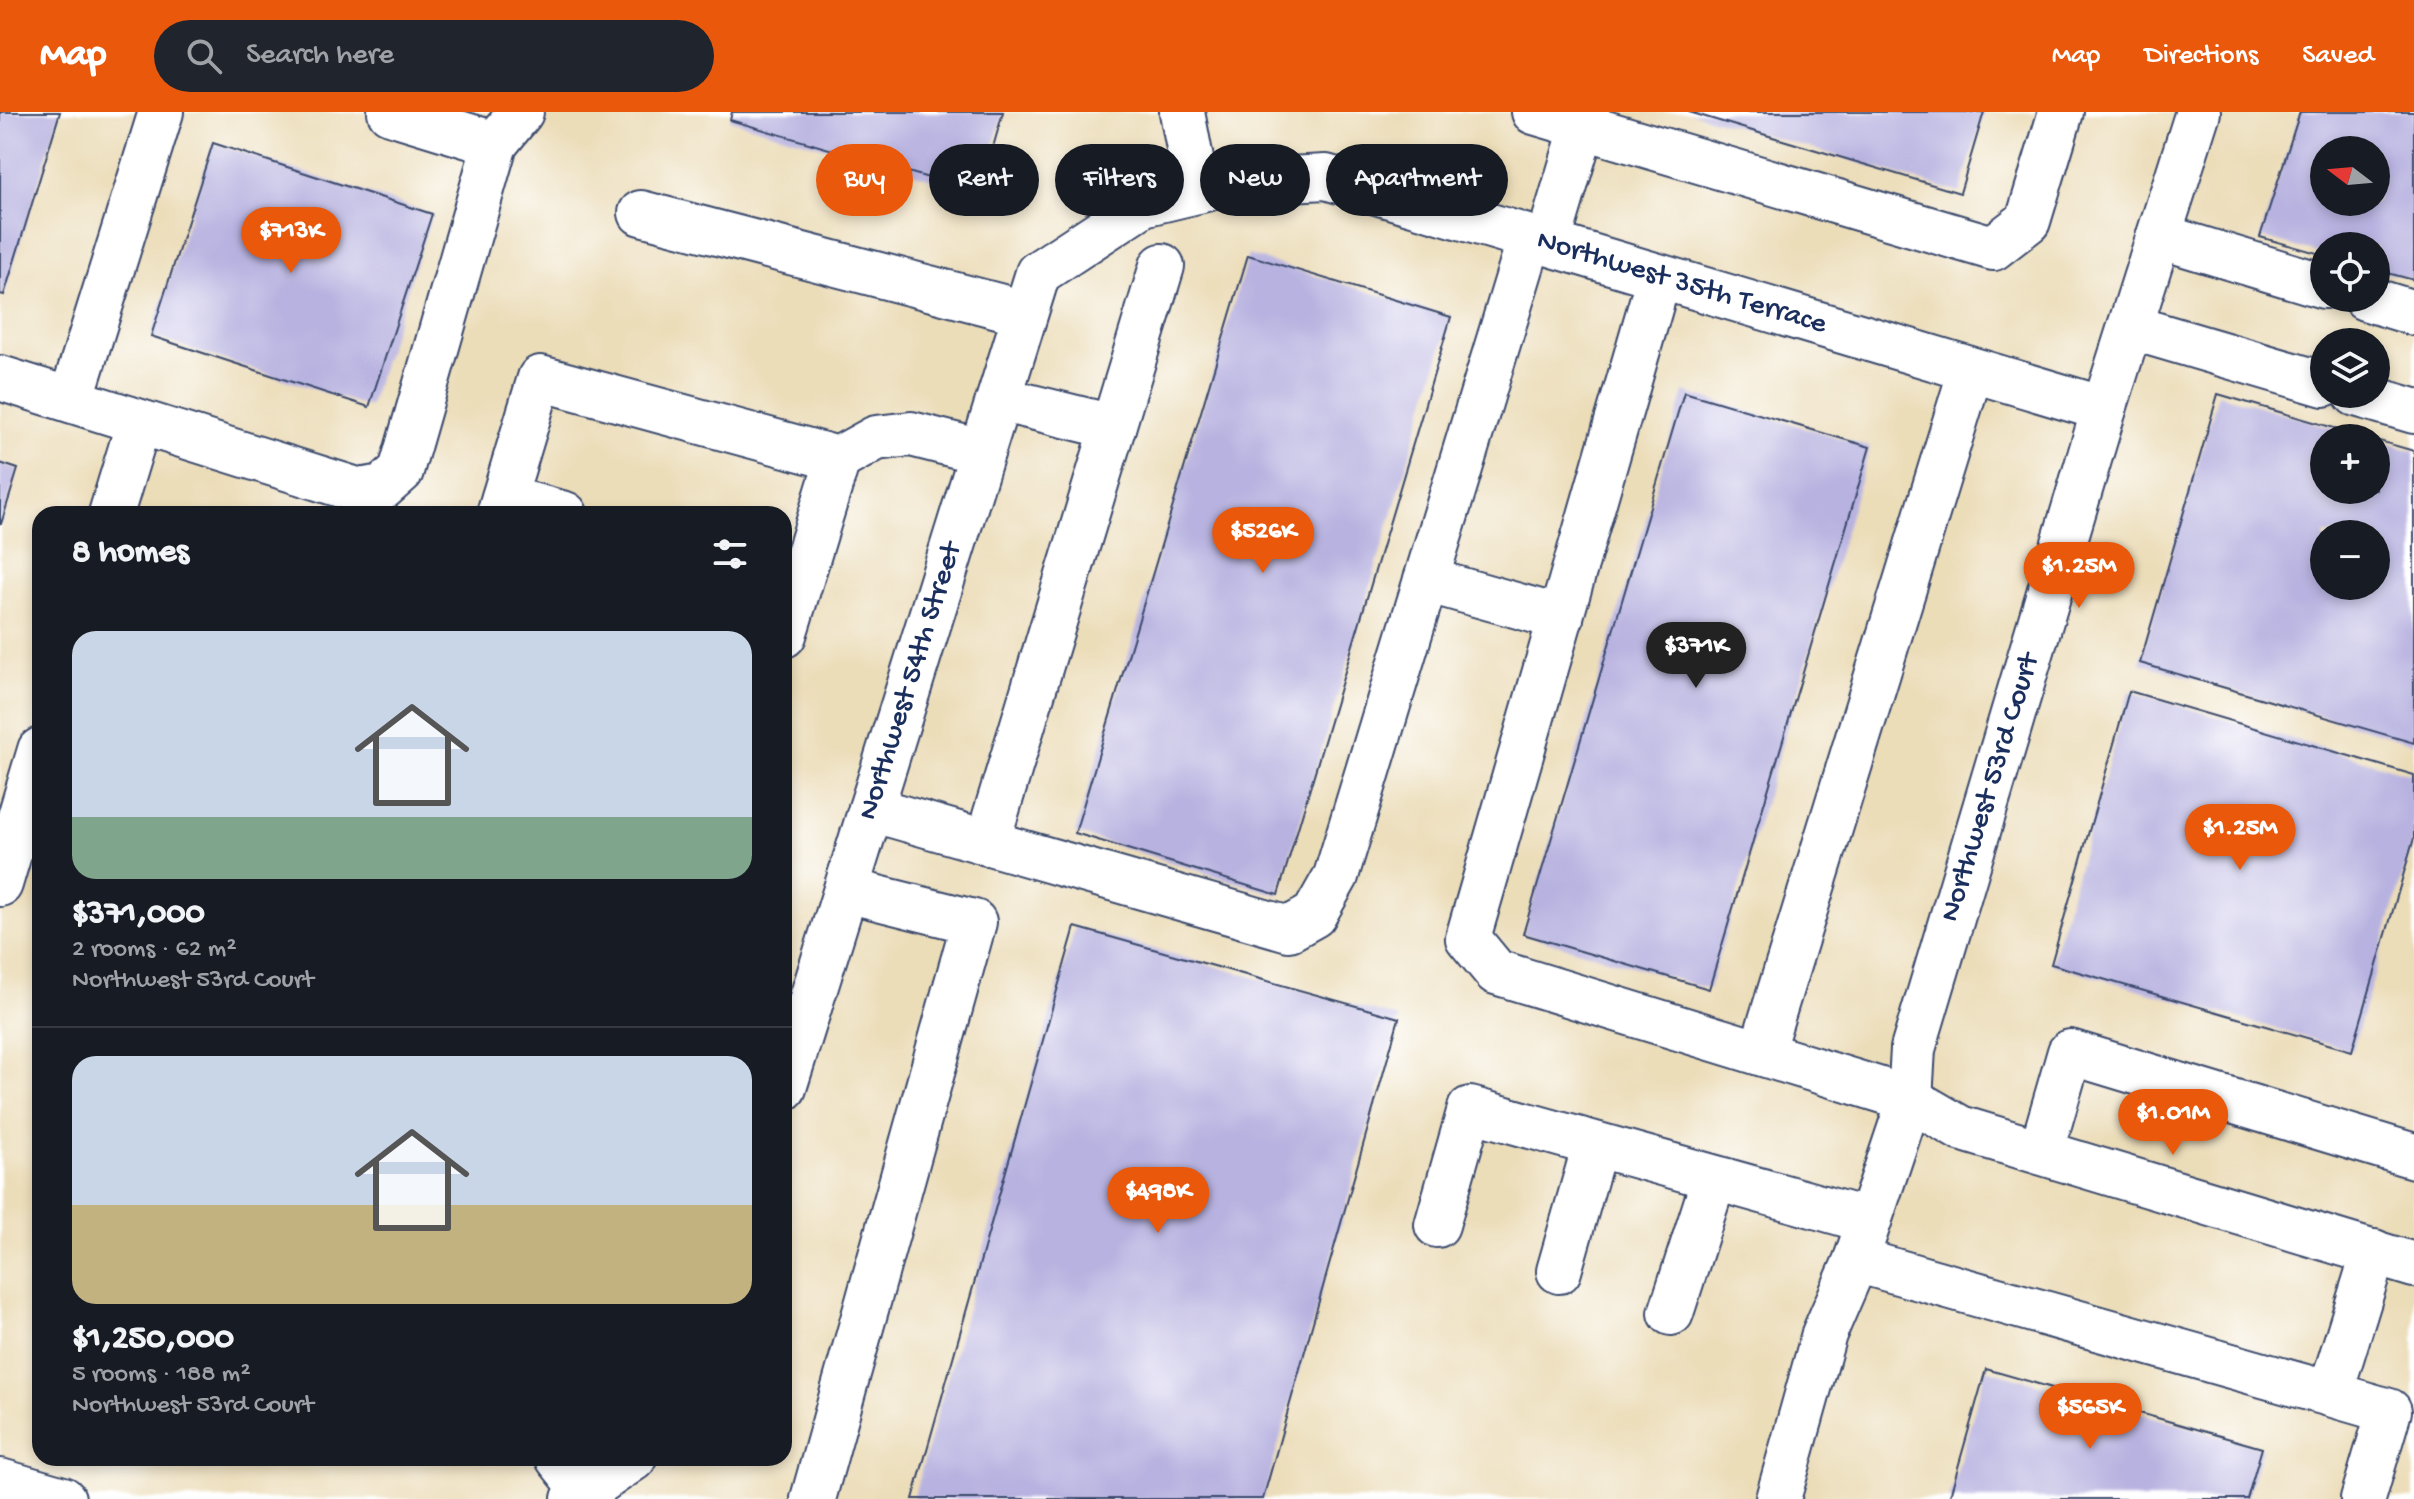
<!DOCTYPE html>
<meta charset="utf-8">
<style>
:root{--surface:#171b24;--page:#20242c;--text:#f1f3f6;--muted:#9ea1a6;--line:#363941;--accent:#ea580c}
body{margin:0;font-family:"Gochi Hand",sans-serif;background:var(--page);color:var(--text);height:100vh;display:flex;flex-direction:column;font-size:30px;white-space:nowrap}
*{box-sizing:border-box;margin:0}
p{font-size:26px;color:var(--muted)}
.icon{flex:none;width:44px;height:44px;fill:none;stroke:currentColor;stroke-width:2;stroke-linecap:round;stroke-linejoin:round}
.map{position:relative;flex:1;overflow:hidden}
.sheet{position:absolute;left:32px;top:394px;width:760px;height:960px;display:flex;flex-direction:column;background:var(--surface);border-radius:24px;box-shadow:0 4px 12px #0003}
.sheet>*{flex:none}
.banner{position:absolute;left:816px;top:32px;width:760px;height:72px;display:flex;gap:16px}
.needle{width:52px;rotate:286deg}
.fabs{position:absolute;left:2310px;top:24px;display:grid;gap:16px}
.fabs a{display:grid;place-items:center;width:80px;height:80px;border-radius:50%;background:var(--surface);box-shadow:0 4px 12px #0003;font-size:40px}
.price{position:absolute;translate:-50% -68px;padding:0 18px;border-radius:28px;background:var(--accent);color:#fff;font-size:26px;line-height:52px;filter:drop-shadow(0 2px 4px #0008)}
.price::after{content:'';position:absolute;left:50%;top:48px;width:24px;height:18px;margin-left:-12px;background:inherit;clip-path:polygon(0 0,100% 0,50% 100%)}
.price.on{background:#222;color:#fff}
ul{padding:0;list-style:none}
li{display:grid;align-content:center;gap:16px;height:424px;padding:0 40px}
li+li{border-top:2px solid var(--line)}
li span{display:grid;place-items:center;height:248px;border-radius:24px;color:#555}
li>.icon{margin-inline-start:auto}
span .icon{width:144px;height:144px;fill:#fffc;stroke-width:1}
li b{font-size:34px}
h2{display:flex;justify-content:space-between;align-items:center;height:96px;padding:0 40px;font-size:34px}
.chip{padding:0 28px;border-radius:36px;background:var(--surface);box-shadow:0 4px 12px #0003;font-size:28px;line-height:72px}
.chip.on{background:var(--accent);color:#fff}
header{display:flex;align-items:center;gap:48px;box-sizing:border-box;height:112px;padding:0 40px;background:var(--accent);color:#fff}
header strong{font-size:38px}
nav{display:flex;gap:44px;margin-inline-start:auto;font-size:28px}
.search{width:560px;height:72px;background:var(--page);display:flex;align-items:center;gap:20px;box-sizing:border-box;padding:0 28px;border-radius:44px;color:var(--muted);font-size:30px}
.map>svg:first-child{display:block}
.building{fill:#b8b2e0;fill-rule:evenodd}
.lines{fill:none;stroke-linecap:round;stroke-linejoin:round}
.minor-casing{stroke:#3a496c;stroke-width:48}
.minor{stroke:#fff;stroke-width:44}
.labels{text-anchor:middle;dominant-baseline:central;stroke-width:6;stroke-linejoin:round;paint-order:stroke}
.street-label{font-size:30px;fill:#1b2f5e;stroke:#fff}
</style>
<header>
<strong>Map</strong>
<div class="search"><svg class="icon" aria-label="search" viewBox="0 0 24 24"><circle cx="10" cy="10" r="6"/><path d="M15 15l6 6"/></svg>Search here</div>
<nav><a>Map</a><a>Directions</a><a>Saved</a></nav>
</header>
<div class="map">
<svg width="2414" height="1387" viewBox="0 0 2414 1387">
<rect width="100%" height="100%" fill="#fff"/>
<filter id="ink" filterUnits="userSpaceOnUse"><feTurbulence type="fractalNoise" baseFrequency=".0125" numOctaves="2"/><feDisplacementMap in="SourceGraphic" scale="16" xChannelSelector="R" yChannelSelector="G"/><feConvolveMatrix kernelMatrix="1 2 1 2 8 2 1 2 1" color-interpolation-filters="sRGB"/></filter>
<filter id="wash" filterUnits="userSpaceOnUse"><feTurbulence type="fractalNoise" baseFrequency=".006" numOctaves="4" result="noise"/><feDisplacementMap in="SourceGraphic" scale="32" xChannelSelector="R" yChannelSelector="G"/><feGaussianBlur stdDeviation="1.8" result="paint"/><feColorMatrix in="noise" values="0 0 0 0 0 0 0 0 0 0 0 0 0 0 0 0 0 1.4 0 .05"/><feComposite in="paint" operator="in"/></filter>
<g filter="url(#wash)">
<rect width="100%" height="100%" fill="#ecddb9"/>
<g id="blocks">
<path class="building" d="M0,0H60L4,183L0,182Z
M732,0H1003L980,81L730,8Z
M1689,0H1984L1960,81Z
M2300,0H2414V168L2376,158V134H2324V143L2260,125ZM2324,38H2376V90H2324Z
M213,31L432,102L369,295L151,224Z
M1248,143L1451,205L1278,783L1075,721Z
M1684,280L1870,335L1709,877L1523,822Z
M2218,282L2365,325L2324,326V378H2376V328L2414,339V631L2140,551ZM2324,422H2376V474H2324Z
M0,351L18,357L1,412H0Z
M2129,579L2414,663V726L2352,939L2051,852Z
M1075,815L1399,906L1263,1387H913Z
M1986,1257L2262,1336L2247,1387H1949Z"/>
</g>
</g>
<g filter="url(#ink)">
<use href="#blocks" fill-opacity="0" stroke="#3a496c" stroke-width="2"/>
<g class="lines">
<g class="minor-casing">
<g id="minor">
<path d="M1182,0L1197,79"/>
<path d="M1534,0L1993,136L2028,109L2061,0"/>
<path d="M2198,0L2104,297L1913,937L1910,987L1856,1148L2330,1282L2374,1140"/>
<path d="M495,32L521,0"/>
<path d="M641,101L1025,201"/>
<path d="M2159,124L2324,174"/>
<path d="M1548,131L1587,0"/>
<path d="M1659,165L1468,826L1496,860L1910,987L1960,1016L2414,1153"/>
<path d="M2365,186L2414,201"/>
<path d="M2130,215L2324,272"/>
<path d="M0,266L360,379L383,375L401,359L495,32L390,0"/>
<path d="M2356,282L2414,299"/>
<path d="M999,287L1113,315"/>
<path d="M71,288L161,0"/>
<path d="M504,386L565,402"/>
<path d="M111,402L139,310"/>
<path d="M499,402L540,266L838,347L876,326L911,322L982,340"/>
<path d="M1426,468L1561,506"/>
<path d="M784,523L838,347"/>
<path d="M871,697L1289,817L1314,803L1336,764L1530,126"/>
<path d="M987,731L1162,154"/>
<path d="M0,772L40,638"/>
<path d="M1761,941L1971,258"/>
<path id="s1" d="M784,976L1038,161L1143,92L1235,70L1326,65L2104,297"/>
<path d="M2041,1040L2070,940L2414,1044"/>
<path d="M1437,1113L1470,997L1869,1109"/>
<path d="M1559,1159L1595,1033"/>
<path d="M1671,1201L1714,1067"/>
<path d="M2330,1282L2389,1299L2363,1387"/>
<path d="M558,1346L591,1387"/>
<path d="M0,1369L63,1387"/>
<path d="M574,1387L634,1346"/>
<path d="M813,1387L974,810L846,778"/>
<path d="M1778,1387L1824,1222L1856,1148"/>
</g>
</g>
<use href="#minor" class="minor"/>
</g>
</g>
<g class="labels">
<g class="street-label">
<text stroke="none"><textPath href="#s1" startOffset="1536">Northwest 35th Terrace</textPath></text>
<text stroke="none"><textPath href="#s1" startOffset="426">Northwest 54th Street</textPath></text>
<text transform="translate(1991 676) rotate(-73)">Northwest 53rd Court</text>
</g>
</g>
</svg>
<div class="fabs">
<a><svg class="needle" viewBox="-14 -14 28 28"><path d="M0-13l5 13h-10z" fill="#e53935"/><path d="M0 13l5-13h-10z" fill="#9ea1a6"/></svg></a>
<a><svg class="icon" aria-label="locate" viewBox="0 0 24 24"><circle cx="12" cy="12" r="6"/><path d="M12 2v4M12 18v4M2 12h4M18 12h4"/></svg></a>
<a><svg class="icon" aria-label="layers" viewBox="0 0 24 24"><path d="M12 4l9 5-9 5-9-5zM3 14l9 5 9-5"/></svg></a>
<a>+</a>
<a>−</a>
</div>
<b class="price" style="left:291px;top:163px">$713K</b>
<b class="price" style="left:1263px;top:463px">$526K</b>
<b class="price" style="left:2079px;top:498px">$1.25M</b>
<b class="price on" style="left:1696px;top:578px">$371K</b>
<b class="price" style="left:2240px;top:760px">$1.25M</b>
<b class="price" style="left:2173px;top:1045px">$1.01M</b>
<b class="price" style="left:1158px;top:1123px">$498K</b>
<b class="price" style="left:2090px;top:1339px">$565K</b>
<div class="banner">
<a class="chip on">Buy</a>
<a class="chip">Rent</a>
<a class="chip">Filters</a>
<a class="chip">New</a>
<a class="chip">Apartment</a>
</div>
<section class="sheet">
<h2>8 homes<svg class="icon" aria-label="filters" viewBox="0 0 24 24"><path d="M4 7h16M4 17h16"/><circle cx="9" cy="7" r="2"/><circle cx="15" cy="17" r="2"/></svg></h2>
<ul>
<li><span style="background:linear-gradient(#c9d6e8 75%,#7fa58c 0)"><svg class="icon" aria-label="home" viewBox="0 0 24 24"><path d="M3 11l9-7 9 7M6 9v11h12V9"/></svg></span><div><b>$371,000</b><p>2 rooms · 62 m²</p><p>Northwest 53rd Court</p></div></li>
<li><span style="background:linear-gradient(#c9d6e8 60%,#c2b280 0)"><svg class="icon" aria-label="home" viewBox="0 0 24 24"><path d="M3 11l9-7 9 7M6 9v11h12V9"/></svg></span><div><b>$1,250,000</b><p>5 rooms · 188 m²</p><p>Northwest 53rd Court</p></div></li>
</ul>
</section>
</div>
